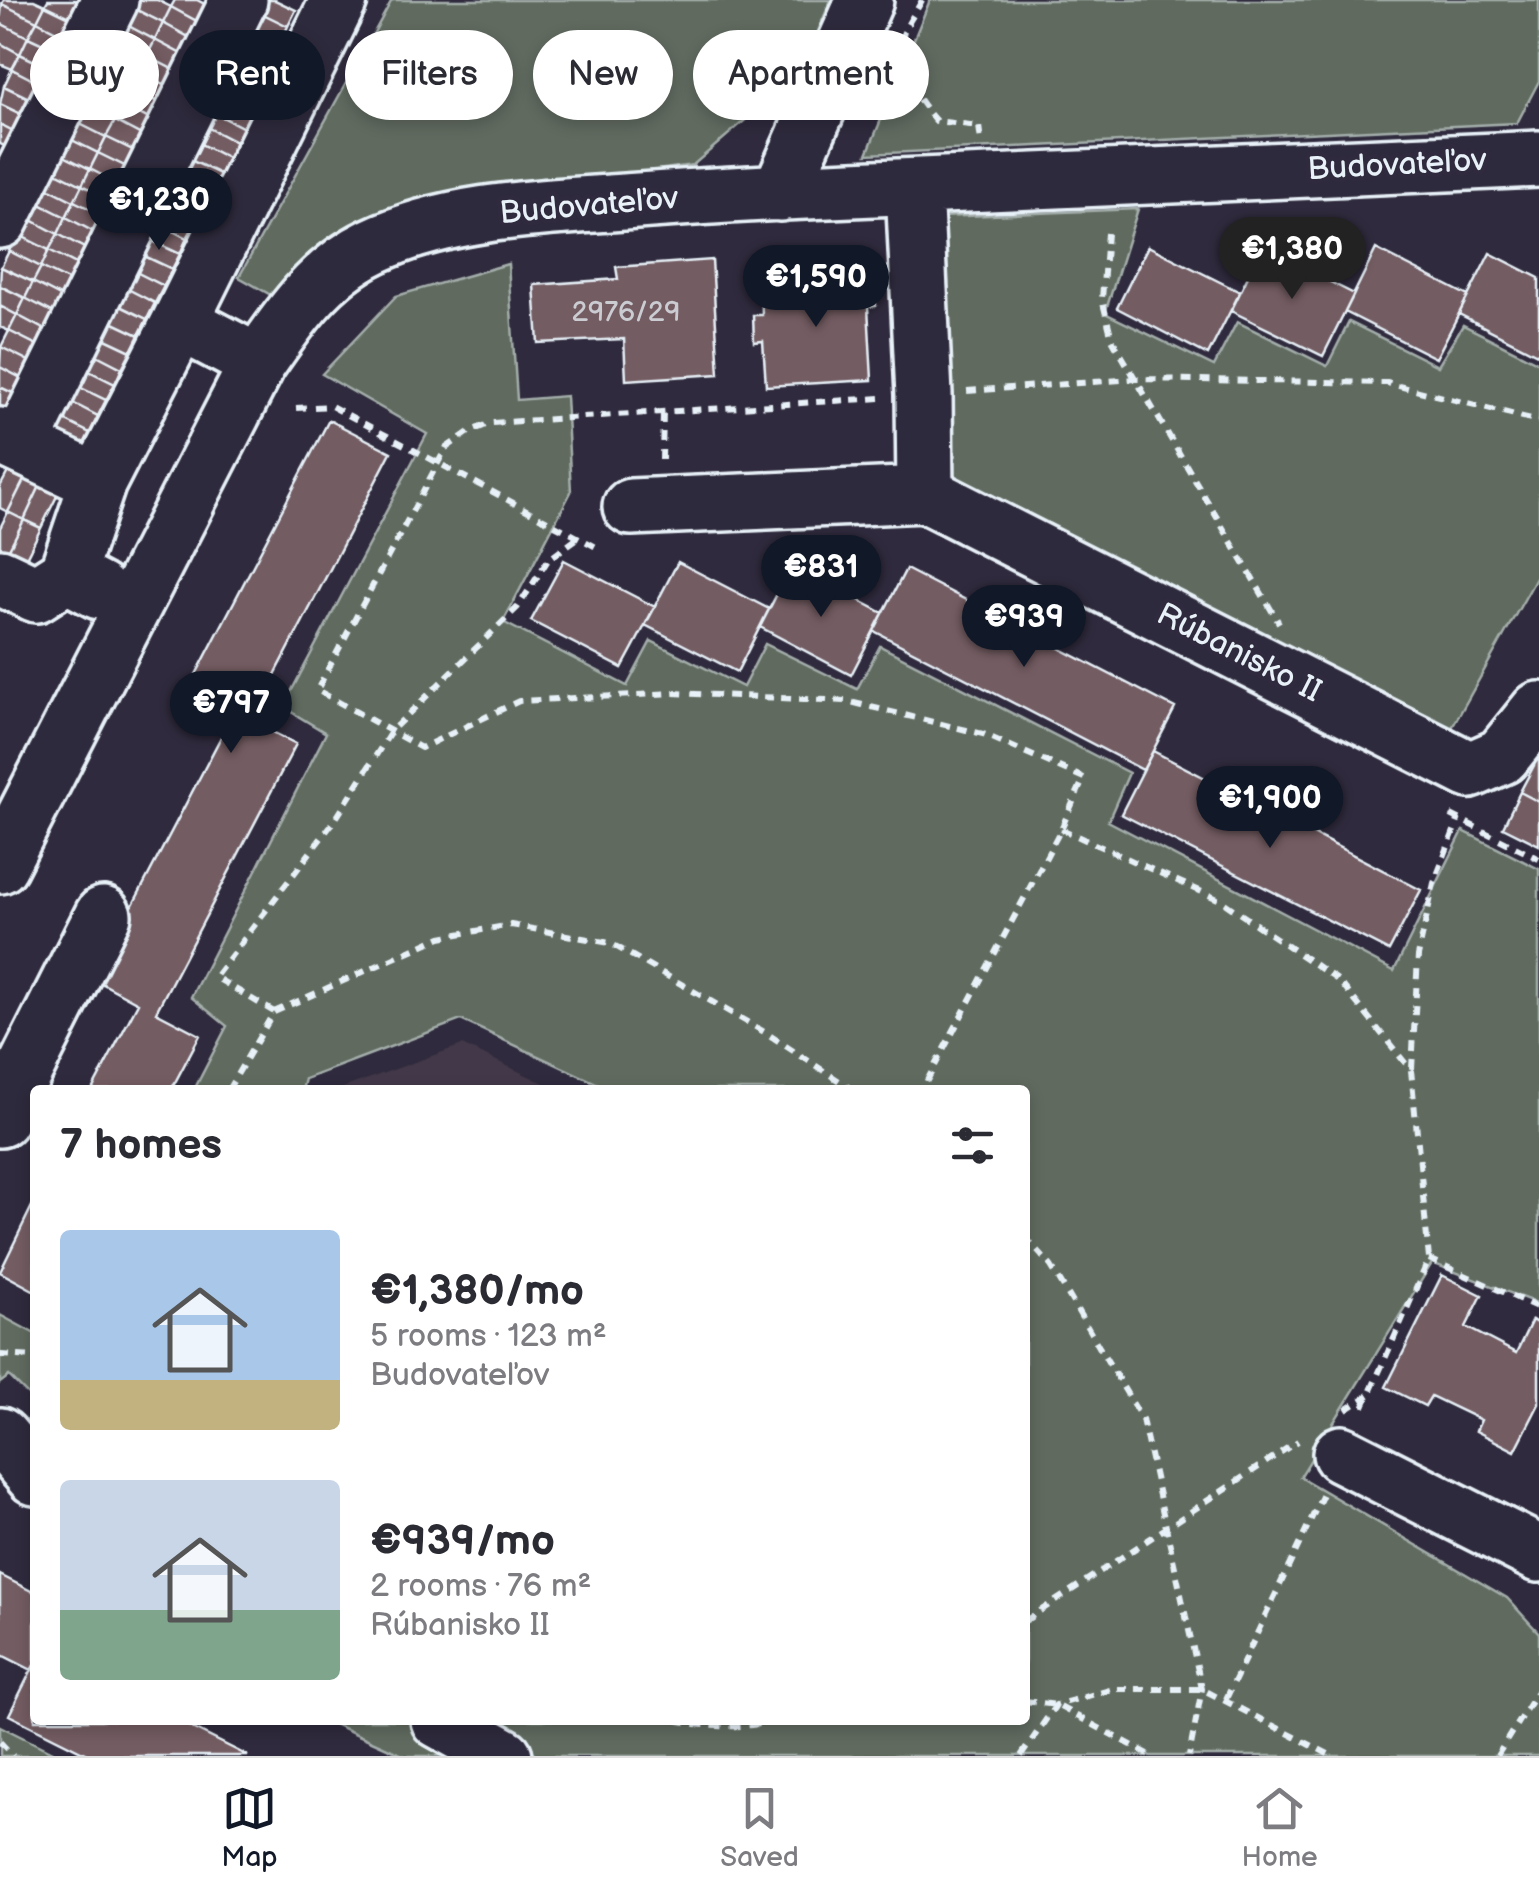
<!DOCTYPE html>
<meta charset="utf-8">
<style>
:root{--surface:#fff;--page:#f7f7f7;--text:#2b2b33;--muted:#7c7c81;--line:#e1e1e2;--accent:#111827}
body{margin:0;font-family:"Balsamiq Sans",sans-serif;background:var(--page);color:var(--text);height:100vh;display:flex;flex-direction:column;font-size:38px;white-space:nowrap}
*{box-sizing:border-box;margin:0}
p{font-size:32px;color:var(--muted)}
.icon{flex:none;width:55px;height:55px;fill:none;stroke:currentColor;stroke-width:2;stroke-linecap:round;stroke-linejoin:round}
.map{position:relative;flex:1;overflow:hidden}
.drawer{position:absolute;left:30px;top:1085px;width:1000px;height:640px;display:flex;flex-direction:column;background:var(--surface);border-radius:10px;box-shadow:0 5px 15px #0003}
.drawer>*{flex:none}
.hud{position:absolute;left:30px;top:30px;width:1000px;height:90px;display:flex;gap:20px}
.price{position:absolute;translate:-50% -85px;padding:0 22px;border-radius:35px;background:var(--accent);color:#fff;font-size:32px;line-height:65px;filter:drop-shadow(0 2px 5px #0008)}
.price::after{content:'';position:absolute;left:50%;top:60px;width:30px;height:22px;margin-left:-15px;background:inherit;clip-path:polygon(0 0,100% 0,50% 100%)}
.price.selected{background:#222;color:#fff}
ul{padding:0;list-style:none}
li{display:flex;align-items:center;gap:30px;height:250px;padding:0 30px}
li span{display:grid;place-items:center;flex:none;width:280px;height:200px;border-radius:10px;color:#555}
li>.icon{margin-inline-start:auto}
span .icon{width:120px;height:120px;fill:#fffc;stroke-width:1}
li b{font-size:42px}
h2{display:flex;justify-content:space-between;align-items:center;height:120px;padding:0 30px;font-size:42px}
.chip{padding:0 35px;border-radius:45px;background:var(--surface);box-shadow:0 5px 15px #0003;font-size:35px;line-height:90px}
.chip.selected{background:var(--accent);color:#fff}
.menu{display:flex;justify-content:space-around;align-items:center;height:140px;border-top:2px solid var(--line);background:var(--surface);font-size:28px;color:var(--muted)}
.menu a{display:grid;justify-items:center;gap:5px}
.menu .selected{color:var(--accent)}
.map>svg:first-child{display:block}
.built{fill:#433948}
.green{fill:#606a5e;stroke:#a4aeab;stroke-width:2.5}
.building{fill:#735c62;stroke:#e8f1f8;stroke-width:2.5}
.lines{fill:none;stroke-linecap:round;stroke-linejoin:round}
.minor-casing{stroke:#e8f1f8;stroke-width:62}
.path{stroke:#e8f1f8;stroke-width:6;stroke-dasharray:10 8;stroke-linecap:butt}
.minor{stroke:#2f2a3d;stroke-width:55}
.labels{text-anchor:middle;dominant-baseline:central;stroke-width:10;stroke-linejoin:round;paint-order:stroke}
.number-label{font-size:28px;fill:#cbccd2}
.street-label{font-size:32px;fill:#e8f1f8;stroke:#2f2a3d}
</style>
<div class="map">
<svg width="1539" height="1756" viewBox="0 0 1539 1756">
<rect width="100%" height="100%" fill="#2f2a3d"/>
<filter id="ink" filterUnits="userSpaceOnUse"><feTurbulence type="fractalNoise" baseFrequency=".01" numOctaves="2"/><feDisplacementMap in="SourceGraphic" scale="20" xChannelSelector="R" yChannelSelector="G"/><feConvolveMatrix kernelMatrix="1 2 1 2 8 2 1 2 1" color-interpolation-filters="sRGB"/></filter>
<g filter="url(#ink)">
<path class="built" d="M462,1045L559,1090H337Z"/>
<path class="green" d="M392,0H831L801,72L693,165L482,194L278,299L239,277Z
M930,0H1539V81L1517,123L867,154Z
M1138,209L1105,313L1214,366L1237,322L1327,366L1349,322L1438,366L1463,325L1539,363V573L1445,740L948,478L939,217Z
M508,264L517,400L566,396L571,492L503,622L627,686L651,641L743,687L765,644L857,689L880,646L1129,773L1108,821L1394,971L1463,831L1539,869V1304L1432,1263L1300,1477L1507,1598L1539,1633V1756H405L325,1720H1025V1090H611L461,1020L305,1079L302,1090H194L227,1026L191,997L326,733L283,707L427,434L322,374L396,296Z
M0,1315L35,1334V1402L9,1376L0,1383Z
M0,1726L60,1756H0Z"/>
<path class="building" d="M4,0H34L45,5L37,21L2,4Z
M48,0H75L84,4L76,20L45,5Z
M135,0H157L171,7L163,23L131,7Z
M175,0H197L212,8L204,25L171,7Z
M259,0H275L296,10L288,26L255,10Z
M2,4L37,21L28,37L0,23Z
M45,5L76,20L68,37L37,21Z
M131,7L163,23L155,40L123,23Z
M171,7L204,25L196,41L163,23Z
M255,10L288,26L280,44L246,27Z
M37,21L68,37L60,52L28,37Z
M0,23L28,37L20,54L0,43Z
M123,23L155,40L147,56L115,40Z
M163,23L196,41L187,57L155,40Z
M246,27L280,44L272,60L238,44Z
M28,37L60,52L51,69L20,54Z
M115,40L147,56L139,72L107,56Z
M155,40L187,57L180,73L147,56Z
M0,43L20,54L12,69L0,64Z
M238,44L272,60L264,76L230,60Z
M20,54L51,69L43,85L12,69Z
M107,56L139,72L131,88L98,73Z
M147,56L180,73L171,89L139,72Z
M230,60L264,76L256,93L222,76Z
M12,69L43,85L35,101L4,86Z
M139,72L171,89L163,105L131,88Z
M98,73L131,88L122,105L90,88Z
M222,76L256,93L248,109L215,93Z
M4,86L35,101L27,117L0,104Z
M90,88L122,105L115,121L82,104Z
M131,88L163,105L155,122L122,105Z
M215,93L252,111L244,128L207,109Z
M0,104L27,117L19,134L0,124Z
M82,104L115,121L106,137L74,121Z
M122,105L155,122L147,138L115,121Z
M210,111L244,128L236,142L203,125Z
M74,121L106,137L98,153L66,137Z
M115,121L147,138L139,153L106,137Z
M0,124L19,134L11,149L0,144Z
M203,125L236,142L228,158L195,141Z
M66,137L98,153L90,169L58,153Z
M106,137L139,153L131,169L98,153Z
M195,141L228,158L220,174L186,158Z
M58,153L90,169L82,185L50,169Z
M98,153L131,169L123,186L90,169Z
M186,158L220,174L212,190L178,174Z
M50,169L82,185L74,201L42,185Z
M90,169L123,186L115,202L82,185Z
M178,174L212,190L204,206L171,190Z
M42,185L74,201L66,217L34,201Z
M82,185L115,202L107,217L74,201Z
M171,190L204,206L196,222L162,206Z
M34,201L66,217L58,234L26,217Z
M74,201L107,217L98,234L66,217Z
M162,206L196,222L187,238L154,222Z
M26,217L58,234L49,250L17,234Z
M66,217L98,234L90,251L58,234Z
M154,222L187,238L180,254L146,238Z
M17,234L49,250L41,267L9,251Z
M58,234L90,251L82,267L49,250Z
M146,238L180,254L172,269L138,253Z
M1148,246L1240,292L1208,355L1117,308Z
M1262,248L1354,294L1323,356L1231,311Z
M1376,249L1468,296L1436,358L1345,312Z
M49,250L82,267L74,283L41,267Z
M9,251L41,267L33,282L1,267Z
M138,253L172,269L164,286L130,269Z
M1490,253L1539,278V355L1459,314Z
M712,260L719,374L626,380L624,339L538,343L534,285L618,279L616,267Z
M1,267L33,282L25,298L0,286Z
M41,267L74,283L66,299L33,282Z
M130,269L164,286L155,303L122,286Z
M866,275L867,281L875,280L876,306L868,307L872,380L766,386L763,341L754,342L753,315H762L761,280Z
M33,282L66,299L58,315L25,298Z
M0,286L25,298L17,315L0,306Z
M122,286L155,303L147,319L114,303Z
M25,298L58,315L49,332L17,315Z
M114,303L147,319L139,335L105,319Z
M0,306L17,315L9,331L0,327Z
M17,315L49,332L41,347L9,331Z
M105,319L139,335L131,351L97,335Z
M9,331L41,347L33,363L1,347Z
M97,335L131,351L122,368L89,351Z
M1,347L33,363L25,380L0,367Z
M89,351L122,368L115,384L81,367Z
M0,367L25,380L17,395L0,387Z
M81,367L115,384L106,400L73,384Z
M73,384L106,400L98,416L65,399Z
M0,387L17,395L8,413L0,409Z
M65,399L98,416L90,433L56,416Z
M56,416L90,433L81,450L48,434Z
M329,420L391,452L251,721L296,744L156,1012L200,1035L171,1090H92L138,1003L94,979L234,712L189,688Z
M9,470L25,478L8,512L0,508V487Z
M25,478L40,486L24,520L8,512Z
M40,486L58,494L41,528L24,520Z
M8,512L24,520L8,551L0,547V528Z
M24,520L41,528L25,560L8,551Z
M564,560L655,607L622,668L531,621Z
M678,562L769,609L737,672L645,625Z
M792,565L883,613L851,675L760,627Z
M906,569L1175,708L1143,770L874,631Z
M1153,751L1421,890L1389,951L1121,814Z
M1539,756V802L1520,792Z
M1520,792L1539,802V845L1503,827Z
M35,1200V1291L0,1272Z
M1442,1275L1482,1295L1466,1327L1516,1353L1532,1320L1539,1325V1404L1515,1451L1476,1431L1481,1420L1431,1396L1425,1406L1386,1387Z
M0,1575L35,1593V1663L32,1670L0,1654Z
M35,1663V1720H176L248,1756H91L9,1715Z"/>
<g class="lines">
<g class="minor-casing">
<path id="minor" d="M914,187L924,395L925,494L1470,770L1502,756L1539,710
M780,193L865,0
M0,220L110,0
M180,322L339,0
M0,436L98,482L67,574
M20,445L239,0
M98,482L180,322L258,363
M631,507L925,494
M0,577L36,594L67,574L99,591
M0,865L258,363C290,316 321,271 373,246C445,212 532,208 610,203C676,198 741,194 806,191C1051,180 1295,170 1539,159
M0,1119L103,915
M0,1436L35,1477
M1341,1454L1539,1554
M439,1720L504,1756"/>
</g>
<path class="path" d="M922,0C917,11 906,24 903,35C895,66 917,100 936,121L979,126L981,141
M1107,233L1102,299L1112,339L1279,623
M967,391L1136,379L1387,383L1539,421
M880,398L491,423L469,432L446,448L317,690L421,748L519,701L674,693L846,701L983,734L1084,778L1061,829L922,1090
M296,408L331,406L600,549
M662,460L663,411
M1451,815L1539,859
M1061,829L1220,900L1339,981L1411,1070L1429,1259L1361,1413
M274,1012L441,937L511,925L610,943L766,1033L853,1090
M1412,1069L1418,956L1434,883L1459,818
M228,1090L274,1012L215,977L335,820L392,730L518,607L548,560L579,537
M1025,1237L1051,1266L1142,1419L1202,1689L1189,1756
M1429,1259L1539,1308
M0,1355L35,1357
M1346,1410L1369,1395
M1025,1621L1298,1441
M1226,1699L1324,1492
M1025,1701L1056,1705L1152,1756
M677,1720C707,1728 746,1729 777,1720
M0,1742L13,1756
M1021,1756L1056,1705L1113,1689H1202L1332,1756
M1497,1756L1539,1688"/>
<use href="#minor" class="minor"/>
</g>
</g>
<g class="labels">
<g class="number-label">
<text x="626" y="312">2976/29</text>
</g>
<g class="street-label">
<text transform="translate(1397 165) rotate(-3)">Budovateľov</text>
<text transform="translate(589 206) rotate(-5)">Budovateľov</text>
<text transform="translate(1239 653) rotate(27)">Rúbanisko II</text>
</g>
</g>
</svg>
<b class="price" style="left:159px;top:253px">€1,230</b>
<b class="price selected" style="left:1292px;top:302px">€1,380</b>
<b class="price" style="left:816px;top:330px">€1,590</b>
<b class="price" style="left:821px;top:620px">€831</b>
<b class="price" style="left:1024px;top:670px">€939</b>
<b class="price" style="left:231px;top:756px">€797</b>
<b class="price" style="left:1270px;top:851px">€1,900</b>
<div class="hud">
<a class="chip">Buy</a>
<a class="chip selected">Rent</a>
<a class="chip">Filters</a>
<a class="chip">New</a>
<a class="chip">Apartment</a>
</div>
<section class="drawer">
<h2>7 homes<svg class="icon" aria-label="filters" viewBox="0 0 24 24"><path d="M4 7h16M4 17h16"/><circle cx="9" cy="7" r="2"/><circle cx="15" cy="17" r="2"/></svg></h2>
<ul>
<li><span style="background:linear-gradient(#a9c7e8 75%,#c2b280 0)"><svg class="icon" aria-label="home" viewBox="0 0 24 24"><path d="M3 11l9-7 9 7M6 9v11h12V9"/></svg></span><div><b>€1,380/mo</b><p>5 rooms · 123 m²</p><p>Budovateľov</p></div></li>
<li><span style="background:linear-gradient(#c9d6e8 65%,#7fa58c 0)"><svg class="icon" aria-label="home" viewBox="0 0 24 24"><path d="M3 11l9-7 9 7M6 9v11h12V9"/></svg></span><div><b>€939/mo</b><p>2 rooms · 76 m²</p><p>Rúbanisko II</p></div></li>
</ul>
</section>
</div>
<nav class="menu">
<a class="selected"><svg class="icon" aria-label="map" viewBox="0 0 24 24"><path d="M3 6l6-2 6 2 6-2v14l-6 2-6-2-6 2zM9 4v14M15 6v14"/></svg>Map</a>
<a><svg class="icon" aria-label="saved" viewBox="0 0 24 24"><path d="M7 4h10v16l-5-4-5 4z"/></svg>Saved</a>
<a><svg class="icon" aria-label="home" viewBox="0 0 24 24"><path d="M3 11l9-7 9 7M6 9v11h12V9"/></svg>Home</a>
</nav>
